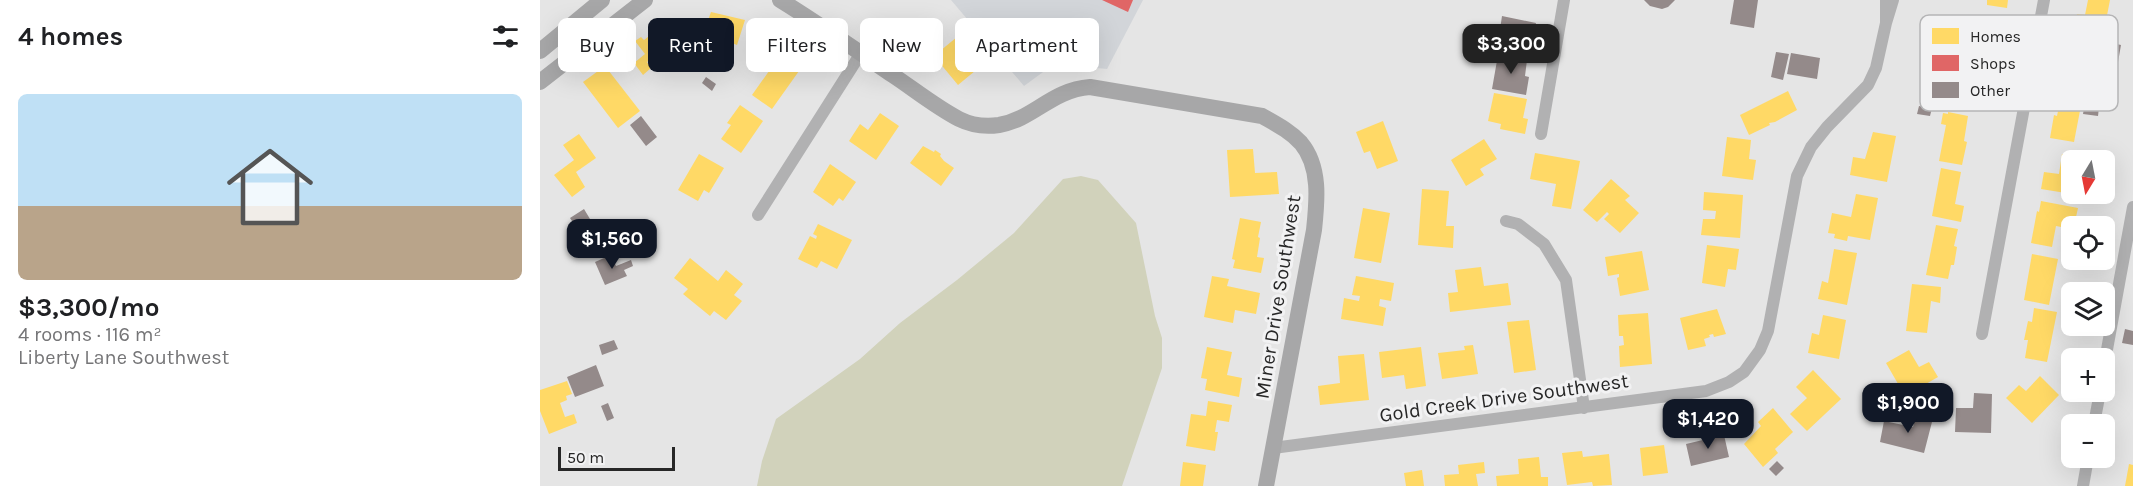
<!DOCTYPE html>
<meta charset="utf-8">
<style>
:root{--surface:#fff;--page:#f6f6f6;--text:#202124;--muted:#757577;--accent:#111827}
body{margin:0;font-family:Karla,sans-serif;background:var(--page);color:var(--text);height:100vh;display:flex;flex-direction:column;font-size:22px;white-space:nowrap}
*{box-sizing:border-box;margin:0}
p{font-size:20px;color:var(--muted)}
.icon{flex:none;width:33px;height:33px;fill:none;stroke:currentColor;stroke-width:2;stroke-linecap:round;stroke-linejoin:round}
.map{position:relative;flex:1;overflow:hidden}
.panel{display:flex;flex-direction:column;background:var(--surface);width:540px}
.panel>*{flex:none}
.banner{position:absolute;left:18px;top:18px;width:570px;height:54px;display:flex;gap:12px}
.needle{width:39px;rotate:190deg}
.buttons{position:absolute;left:1521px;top:150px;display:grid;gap:12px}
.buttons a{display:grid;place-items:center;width:54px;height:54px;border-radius:9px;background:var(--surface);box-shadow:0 6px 24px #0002;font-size:30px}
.scale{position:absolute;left:18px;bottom:15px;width:117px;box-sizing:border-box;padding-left:6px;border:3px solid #272727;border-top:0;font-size:16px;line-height:21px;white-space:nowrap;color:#272727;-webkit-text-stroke:4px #f2f2f3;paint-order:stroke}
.price{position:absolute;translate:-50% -51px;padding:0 14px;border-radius:12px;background:var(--accent);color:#fff;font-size:20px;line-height:39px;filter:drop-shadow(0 2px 3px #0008)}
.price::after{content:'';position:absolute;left:50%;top:36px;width:18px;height:14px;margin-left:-9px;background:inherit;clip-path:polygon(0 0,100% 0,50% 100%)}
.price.active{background:#222;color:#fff}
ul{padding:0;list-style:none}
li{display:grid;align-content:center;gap:12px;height:318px;padding:0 18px}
li span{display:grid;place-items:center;height:186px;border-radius:9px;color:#555}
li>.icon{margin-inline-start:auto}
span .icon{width:108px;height:108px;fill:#fffc;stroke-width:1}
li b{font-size:26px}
h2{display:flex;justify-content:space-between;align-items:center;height:72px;padding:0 18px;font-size:26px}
.pill{padding:0 21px;border-radius:9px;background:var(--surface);box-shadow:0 6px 24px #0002;font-size:21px;line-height:54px}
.pill.active{background:var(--accent);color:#fff}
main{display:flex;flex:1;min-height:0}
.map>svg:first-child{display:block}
.built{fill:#d2d5d9}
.green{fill:#d1d2bb}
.homes{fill:#ffd966}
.shops{fill:#e06666}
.building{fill:#948a8a}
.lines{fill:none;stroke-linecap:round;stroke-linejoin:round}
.street{stroke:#b1b1b2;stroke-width:12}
.secondary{stroke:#a7a7a8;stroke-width:16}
.labels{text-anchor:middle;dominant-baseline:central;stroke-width:6;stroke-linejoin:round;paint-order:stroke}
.street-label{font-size:20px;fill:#272727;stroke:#f2f2f3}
.key{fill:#f2f2f3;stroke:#b5b5b6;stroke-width:1.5}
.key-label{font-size:16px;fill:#272727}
</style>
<main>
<section class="panel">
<h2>4 homes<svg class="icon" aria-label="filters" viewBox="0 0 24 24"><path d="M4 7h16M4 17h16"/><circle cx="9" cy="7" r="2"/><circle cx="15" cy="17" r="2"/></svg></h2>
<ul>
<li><span style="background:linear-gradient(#bfe0f5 60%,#b9a48a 0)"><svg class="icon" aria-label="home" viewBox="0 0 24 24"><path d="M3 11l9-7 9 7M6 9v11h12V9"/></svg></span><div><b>$3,300/mo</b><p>4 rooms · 116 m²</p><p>Liberty Lane Southwest</p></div></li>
</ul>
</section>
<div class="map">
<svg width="1593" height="486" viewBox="0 0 1593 486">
<rect width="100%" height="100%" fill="#e5e5e5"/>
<path class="built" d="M411,0H603L567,69L514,64L484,86Z"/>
<path class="green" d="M541,176L558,180L596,223L615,316L622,338V368L582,486H217L222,461L236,419L320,359L360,323L417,280L474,233L523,179Z"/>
<path class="homes" d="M1447,0H1468L1467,8L1447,5Z
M1548,0H1570L1563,36L1534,31L1537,14L1545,15Z
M171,12L205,20L197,45L192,43L190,50L160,42Z
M117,30L129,45L107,62L111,68L103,75L94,63L105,54L95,41L101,37L104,40Z
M423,32L447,61L418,85L394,56Z
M239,57L259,71L232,109L212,95Z
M65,66L100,111L78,128L43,82Z
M1248,91L1257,110L1235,122L1229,123L1230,125L1209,135L1200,115Z
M1522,91L1543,95L1534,142L1510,138L1514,115L1517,116Z
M954,93L987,99L983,118L988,119L985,134L960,129L961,124L948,121Z
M200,105L223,121L201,153L181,139L191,125L187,123Z
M1408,112L1428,116L1424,141L1427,142L1422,165L1399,161L1406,125L1401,124L1403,113L1408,114Z
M340,113L359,126L336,160L309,141L320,124L328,130Z
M843,121L858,161L837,169L830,151L824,153L816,132Z
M1333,132L1356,136L1347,182L1310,175L1313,157L1325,159Z
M39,134L56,158L36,172L45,187L32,197L14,175L34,160L23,145Z
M1187,137L1211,140L1209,159L1216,160L1213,180L1182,176Z
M944,139L957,159L940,169L944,175L926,186L911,160Z
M383,146L394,152L395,150L401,154L400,156L404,161L414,168L401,186L370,163Z
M713,149L715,173L737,172L739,194L690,197L687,150Z
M995,153L1040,161L1031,209L1012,206L1016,184L990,179Z
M159,154L184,168L169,193L164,190L158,201L138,190Z
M1522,154L1545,158L1544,160H1532V194L1501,189L1504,172L1519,174Z
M290,164L316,182L303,201L299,198L293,206L273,192Z
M1401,168L1421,172L1415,204L1424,206L1421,222L1392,216Z
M1071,179L1090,196L1085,200L1099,213L1080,233L1064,219L1069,214L1067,212L1057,222L1043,210Z
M882,189L909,191L906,226H914L913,248L878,245Z
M1164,192L1203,195L1200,238L1161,235L1163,219H1175L1176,211L1163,210Z
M1316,194L1338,198L1330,240L1308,236L1307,241L1294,238L1295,234L1288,233L1292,213L1311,217Z
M1501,201L1538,208L1534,226H1532V229L1516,226L1512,247L1491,243L1497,211L1499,212Z
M823,208L850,213L841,263L814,258Z
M700,218L721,222L718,237L720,238L717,257L724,258L721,273L693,268L695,260L692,259Z
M278,224L312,240L297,269L281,261L277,268L258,259L270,236L276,239L277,236L273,234Z
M1396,225L1418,229L1414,246L1417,247L1414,265H1411L1408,279L1386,275Z
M1167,245L1199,249L1196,270L1188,269L1185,287L1162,283Z
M1294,249L1317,253L1307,305L1278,299L1282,281L1288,283Z
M1102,251L1109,290L1080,296L1077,278L1079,277V274L1068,276L1065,257Z
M1492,254L1518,259L1509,305L1484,300Z
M150,258L178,281L186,270L203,284L194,295L202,301L186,320L174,311L170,316L143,294L148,289L134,278Z
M941,267L944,286L968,283L971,305L910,312L908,293L918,292L915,270Z
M672,276L689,279L687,286L720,293L716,314L695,310L693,323L664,317Z
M816,276L854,283L851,301L840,299L839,306L846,308L843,326L801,319L804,298L819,301L820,296L812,295Z
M1372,284L1401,287L1400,303L1391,301L1387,333L1366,331Z
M1494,308L1517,312L1507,362L1485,358L1488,340H1484L1488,321L1492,322Z
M1177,309L1186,334L1174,337L1173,334L1169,335L1170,337L1164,339L1166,346L1148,350L1140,318Z
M1108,313L1112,364L1080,367L1079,346L1084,345L1083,336H1079L1078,315Z
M1283,315L1306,320L1299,359L1268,353L1272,333L1279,335Z
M989,320L996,370L974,373L967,322Z
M933,345L938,374L902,379L898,353L925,350L924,346Z
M667,347L692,352L687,375L702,378L699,397L665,390L667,379L661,378Z
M881,347L886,386L866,389L864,375L842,378L839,352Z
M1369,350L1379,367L1389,362L1398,377L1365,396L1346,363Z
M824,354L829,400L780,405L778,386L800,383L798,356Z
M1273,370L1301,399L1267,431L1250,414L1267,398L1256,387Z
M1500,376L1519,395L1492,423L1466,398L1479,385L1486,391Z
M27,381L32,394L26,396L27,400L20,403L25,417L34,414L37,423L9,434L0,411V390Z
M668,401L692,405L689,422L677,420L675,432H678L675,451L646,446L651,414L666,416Z
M1233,408L1253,432L1235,449L1238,453L1223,467L1204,444L1221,426L1218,422Z
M1124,445L1128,473L1103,476L1100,448Z
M1042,451L1043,457L1069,454L1072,485L1053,486L1052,482L1027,485L1022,453Z
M999,457L1001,477H1008V486H957L956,476L979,474L978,459Z
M643,462L666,465L663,486H640Z
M944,462L945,473L936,474L938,486H905L904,475L919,474L918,465Z
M1589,464L1593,465V486H1585Z
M882,470L884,486H866L864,473Z"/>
<path class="shops" d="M562,0H593L588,12Z"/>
<path class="building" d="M1104,0H1135L1128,7L1122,9L1110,6Z
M1194,0H1218L1214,28L1190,24Z
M962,16L996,23L989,56L957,50Z
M1559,40L1581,45L1578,62L1556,58Z
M1236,52L1249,54L1243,80L1231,77Z
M1251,53L1280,58L1277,79L1247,74Z
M958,55L987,60L985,76L989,77L986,95L952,89Z
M166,77L176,84L172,91L162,83Z
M1546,97L1560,99L1558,116L1543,114Z
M1379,106L1392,108L1390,116L1377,114Z
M101,116L117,137L106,146L90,125Z
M44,209L50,219L36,227L30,218Z
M71,255L76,266L91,260L93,266L84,270L87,276L65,285L55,262Z
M1585,329L1593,331V345L1582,343Z
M74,340L78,349L62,355L59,345Z
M56,365L64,386L35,397L27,377Z
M1434,393L1452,394L1451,433L1415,432L1416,408H1433Z
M68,403L74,418L67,421L61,406Z
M1376,414L1393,418L1384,453L1340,442L1344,421L1373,427Z
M1184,435L1189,457L1151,466L1146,444Z
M1237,461L1244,468L1236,476L1229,469Z"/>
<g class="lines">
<path class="street" d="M1346,0V23L1353,0
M1001,134L1024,0
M218,215L321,53
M966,221L978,224L1004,244L1026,280L1044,408
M1442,334L1504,0
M1564,366L1593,207
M1554,424L1560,392
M733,448L1166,391L1189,382L1204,372L1220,350L1228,331L1257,176L1271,147L1287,127L1328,85L1336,68L1346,23
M1543,486L1548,458"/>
<path class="secondary" d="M240,0C279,24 316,50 354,76C375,90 396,107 419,119C431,125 445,127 459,125C494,119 511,90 550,87L722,116C736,124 750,131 761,143C781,167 777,202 774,230L726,486
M0,51L62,0
M0,82L105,0"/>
</g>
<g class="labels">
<g class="street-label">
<text transform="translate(738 297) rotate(-81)">Miner Drive Southwest</text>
<text transform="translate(964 398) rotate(-8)">Gold Creek Drive Southwest</text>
</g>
</g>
<rect x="1380" y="15" width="198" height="96" rx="9" class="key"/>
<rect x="1392" y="28" width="27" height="16" fill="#ffd966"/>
<rect x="1392" y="55" width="27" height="16" fill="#e06666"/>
<rect x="1392" y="82" width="27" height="16" fill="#948a8a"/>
<g class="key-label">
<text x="1430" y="42">Homes</text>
<text x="1430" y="69">Shops</text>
<text x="1430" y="96">Other</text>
</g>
</svg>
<div class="buttons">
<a><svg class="needle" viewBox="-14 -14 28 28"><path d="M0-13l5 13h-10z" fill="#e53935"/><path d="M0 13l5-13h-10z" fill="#757577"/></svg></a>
<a><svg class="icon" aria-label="locate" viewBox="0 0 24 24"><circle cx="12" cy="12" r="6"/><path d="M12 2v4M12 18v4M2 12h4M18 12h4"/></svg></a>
<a><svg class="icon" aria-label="layers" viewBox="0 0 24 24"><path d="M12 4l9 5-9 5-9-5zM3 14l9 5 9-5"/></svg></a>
<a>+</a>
<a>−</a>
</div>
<div class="scale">50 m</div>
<b class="price active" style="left:971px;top:75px">$3,300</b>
<b class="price" style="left:72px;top:270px">$1,560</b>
<b class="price" style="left:1368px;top:434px">$1,900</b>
<b class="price" style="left:1168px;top:450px">$1,420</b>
<div class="banner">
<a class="pill">Buy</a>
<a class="pill active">Rent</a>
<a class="pill">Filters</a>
<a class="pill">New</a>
<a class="pill">Apartment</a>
</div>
</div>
</main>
